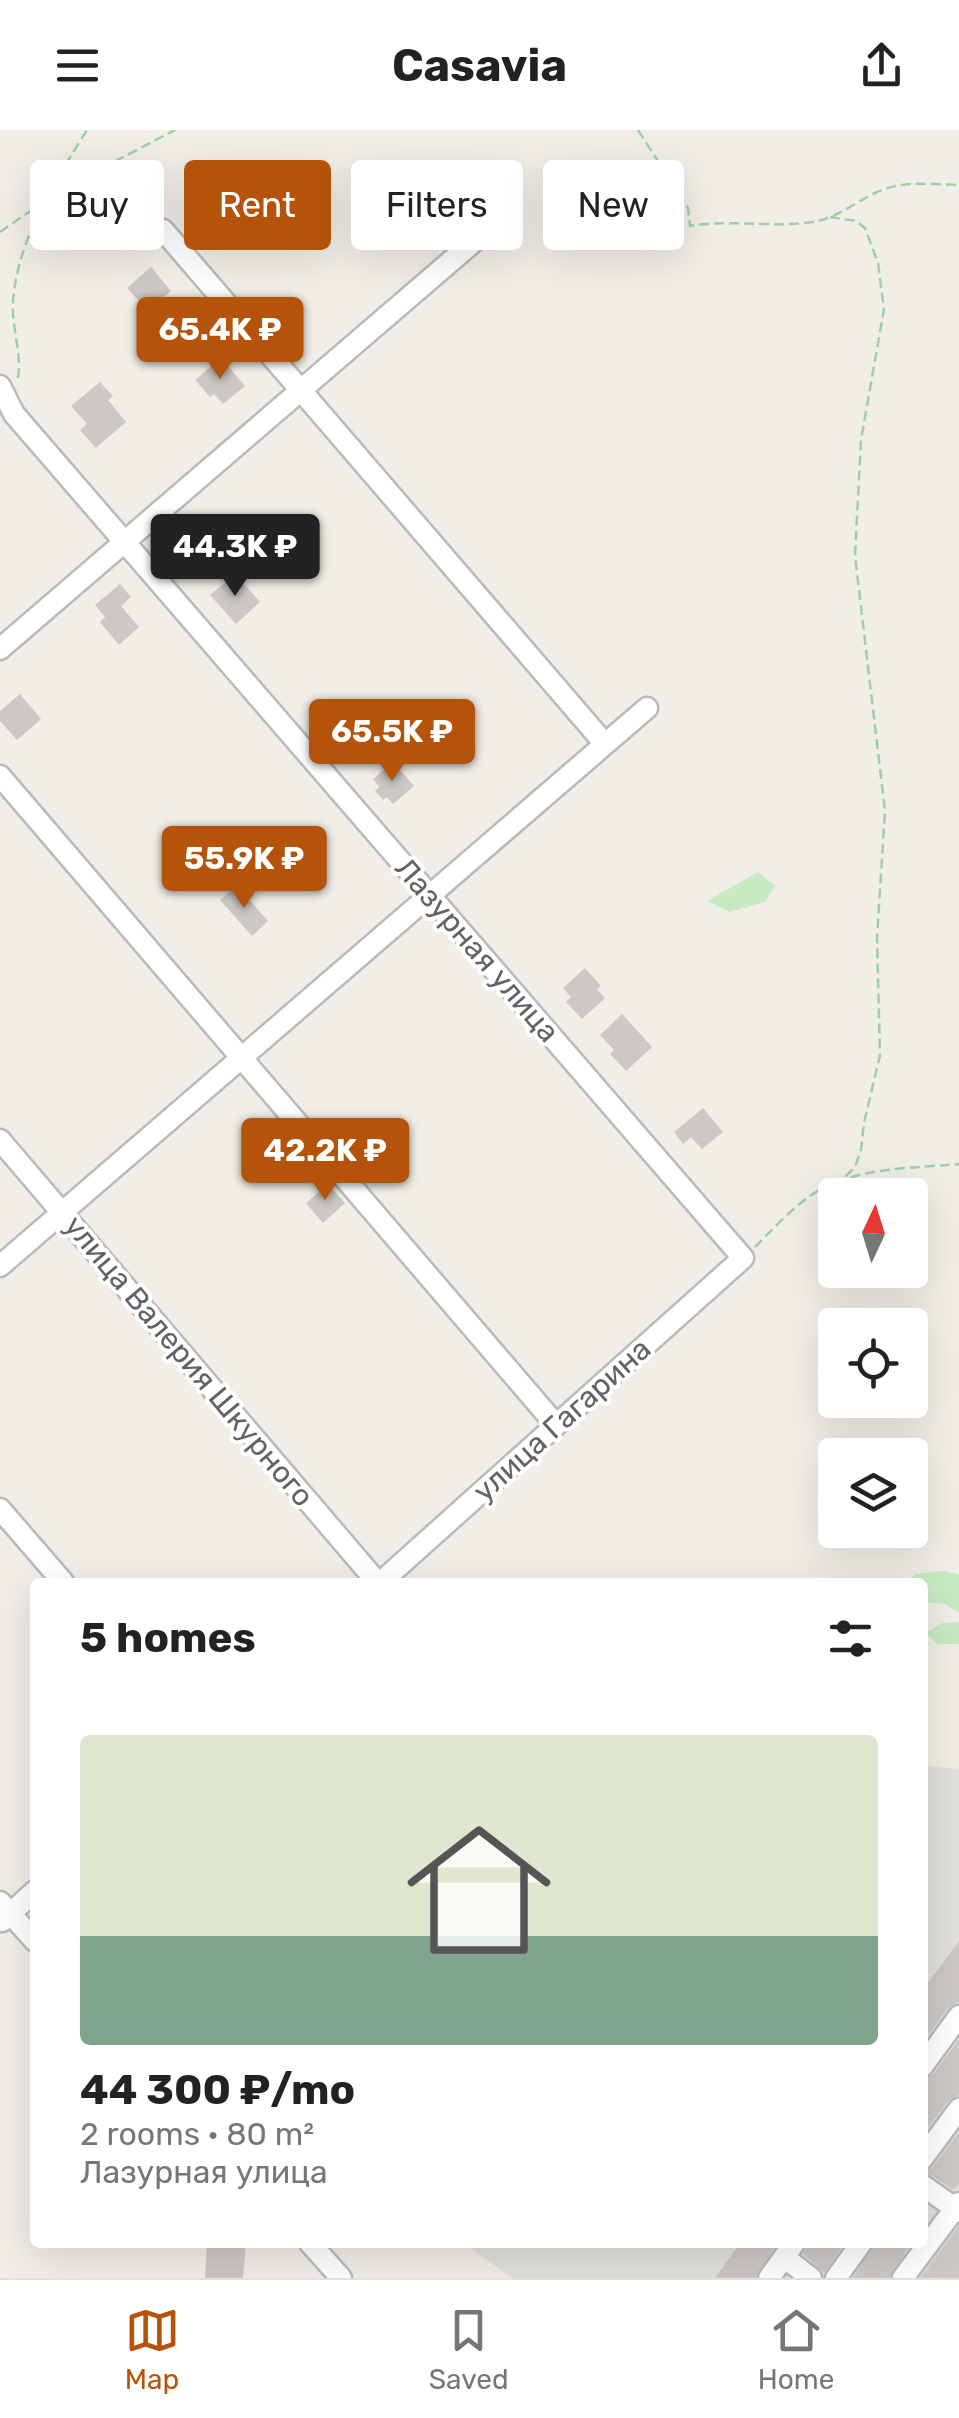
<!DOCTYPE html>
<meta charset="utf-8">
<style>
:root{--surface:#fff;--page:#f6f6f6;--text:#222;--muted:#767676;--line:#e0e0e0;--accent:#b45309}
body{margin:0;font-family:Rubik,sans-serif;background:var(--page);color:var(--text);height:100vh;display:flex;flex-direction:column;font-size:38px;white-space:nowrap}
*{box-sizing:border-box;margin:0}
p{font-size:32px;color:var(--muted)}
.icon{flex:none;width:55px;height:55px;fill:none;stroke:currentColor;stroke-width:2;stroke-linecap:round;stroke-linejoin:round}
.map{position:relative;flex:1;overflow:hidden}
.sheet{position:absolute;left:30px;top:1448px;width:898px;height:670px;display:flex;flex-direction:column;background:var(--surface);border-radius:10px;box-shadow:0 10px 40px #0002}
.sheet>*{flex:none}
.guide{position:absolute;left:30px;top:30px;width:900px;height:90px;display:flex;gap:20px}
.needle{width:65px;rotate:4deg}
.tools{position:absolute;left:818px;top:1048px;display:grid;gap:20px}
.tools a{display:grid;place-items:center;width:110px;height:110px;border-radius:10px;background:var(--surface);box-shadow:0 10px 40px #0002;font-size:50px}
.price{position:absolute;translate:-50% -85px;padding:0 22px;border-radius:10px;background:var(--accent);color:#fff;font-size:32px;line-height:65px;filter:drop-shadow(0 2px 5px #0008)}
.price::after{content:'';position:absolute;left:50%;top:60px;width:30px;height:22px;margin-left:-15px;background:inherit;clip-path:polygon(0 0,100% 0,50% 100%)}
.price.on{background:#222;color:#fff}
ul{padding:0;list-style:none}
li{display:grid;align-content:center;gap:20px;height:530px;padding:0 50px}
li+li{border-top:2px solid var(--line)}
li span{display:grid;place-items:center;height:310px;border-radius:10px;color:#555}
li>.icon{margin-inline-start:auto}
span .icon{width:180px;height:180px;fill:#fffc;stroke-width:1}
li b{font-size:42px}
h2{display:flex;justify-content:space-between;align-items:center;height:120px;padding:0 50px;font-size:42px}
.chip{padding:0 35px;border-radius:10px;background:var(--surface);box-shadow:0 10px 40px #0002;font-size:35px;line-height:90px}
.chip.on{background:var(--accent);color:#fff}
header{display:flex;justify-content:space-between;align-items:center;height:130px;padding:0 50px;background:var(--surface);font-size:45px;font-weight:700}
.tab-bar{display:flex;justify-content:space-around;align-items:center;height:140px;border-top:2px solid var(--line);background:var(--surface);font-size:28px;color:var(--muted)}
.tab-bar a{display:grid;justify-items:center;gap:5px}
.tab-bar .on{color:var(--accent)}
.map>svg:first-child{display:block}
.industrial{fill:#e2e0db}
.green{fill:#c8eac3}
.building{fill:#ccc9c4}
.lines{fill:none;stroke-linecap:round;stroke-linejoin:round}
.minor-casing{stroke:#b7bbbe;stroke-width:25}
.path{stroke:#9ed0a6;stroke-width:2.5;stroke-dasharray:10 5;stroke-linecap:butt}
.minor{stroke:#fff;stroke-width:20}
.labels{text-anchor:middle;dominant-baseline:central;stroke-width:8;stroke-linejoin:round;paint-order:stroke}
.street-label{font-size:30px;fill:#5e6468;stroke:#fff}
</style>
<header><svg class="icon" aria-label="menu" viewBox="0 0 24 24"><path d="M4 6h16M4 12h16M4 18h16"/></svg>Casavia<svg class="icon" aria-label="share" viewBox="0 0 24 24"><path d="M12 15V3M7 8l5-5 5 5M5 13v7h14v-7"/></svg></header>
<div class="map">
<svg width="959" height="2148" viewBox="0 0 959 2148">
<rect width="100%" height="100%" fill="#f1eee7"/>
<path class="industrial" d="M923,1636L959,1639V2148H512L469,2117L472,2112H922Z"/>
<path class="green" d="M758,742L775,756L765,772L729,782L707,771Z
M942,1441L959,1444V1483L945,1474L923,1472L922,1452H908L915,1444Z
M959,1492V1514H937L926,1503L942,1493Z"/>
<path class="building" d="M151,137L171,161L148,181L127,158Z
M221,228L245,256L223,274L214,264L210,267L195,250Z
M100,252L113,266L108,270L126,292L96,318L80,300L87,294L71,276Z
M186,391L213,422L195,438L179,420L167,431L156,417Z
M235,444L260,472L236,494L210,465Z
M120,454L131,467L121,476L139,497L119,515L100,492L105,487L95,475Z
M20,564L41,589L17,610L0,591V581Z
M393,632L414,656L393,674L387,667L383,670L375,661L379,657L373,649Z
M237,756L268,791L252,806L220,770Z
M585,838L601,856L597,859L605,868L582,889L566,872L571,867L563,858Z
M622,884L652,917L626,941L610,924L614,920L600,905Z
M703,978L723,1002L702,1019L691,1007L683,1014L674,1002Z
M328,1054L345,1073L323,1093L306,1073Z
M959,1811V1872L948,1878L922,1913V1861Z
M959,1909V1965L948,1971L922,2005V1950L933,1945Z
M959,2002V2054L954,2060L926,2042L933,2037Z
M959,2096V2148H920Z
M207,2112H246L243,2148H205Z
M741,2112H778L755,2148H715Z
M809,2112H845L824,2143L803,2124Z
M876,2112H912L889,2148H853Z"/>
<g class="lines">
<g class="minor-casing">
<path id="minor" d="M163,100L605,614
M0,256L14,284L743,1128L381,1452
M0,519L486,101
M0,646L556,1295
M0,1010L377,1452
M0,1136L647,578
M0,1379L63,1452
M0,1772L35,1811
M2,1791L35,1761
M922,1937L959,1886
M922,2029L959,1979
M922,2055L959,2081
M309,2112L341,2148
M784,2127L811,2148
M769,2148L795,2112
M836,2148L862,2112
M903,2148L959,2073"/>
</g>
<path class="path" d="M638,0L688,78L690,96C730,89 772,98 813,92C837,88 854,73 875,63C901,50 932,54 959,55
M830,87L856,91L865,98L878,133L884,179L861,310L855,426L885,681L877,808L880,925L864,993L861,1020L855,1037L842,1050
M0,102L62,59L175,0
M18,248C22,222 11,196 13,170C19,106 54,53 87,0
M755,1117C777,1095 800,1069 827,1056C867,1037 916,1038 959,1034"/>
<use href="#minor" class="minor"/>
</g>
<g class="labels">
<g class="street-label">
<text transform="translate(477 820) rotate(49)">Лазурная улица</text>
<text transform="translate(189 1231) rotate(50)">улица Валерия Шкурного</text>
<text transform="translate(562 1290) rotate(-42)">улица Гагарина</text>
</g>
</g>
</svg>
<div class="tools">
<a><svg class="needle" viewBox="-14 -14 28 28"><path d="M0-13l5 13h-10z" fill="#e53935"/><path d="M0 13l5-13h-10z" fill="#767676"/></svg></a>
<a><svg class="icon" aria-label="locate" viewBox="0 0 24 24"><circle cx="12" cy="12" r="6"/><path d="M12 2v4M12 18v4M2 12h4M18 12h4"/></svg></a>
<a><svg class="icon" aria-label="layers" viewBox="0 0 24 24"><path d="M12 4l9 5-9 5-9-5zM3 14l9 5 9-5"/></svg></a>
</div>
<b class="price" style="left:220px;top:252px">65.4K ₽</b>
<b class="price on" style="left:235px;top:469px">44.3K ₽</b>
<b class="price" style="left:392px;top:654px">65.5K ₽</b>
<b class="price" style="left:244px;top:781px">55.9K ₽</b>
<b class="price" style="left:325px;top:1073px">42.2K ₽</b>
<div class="guide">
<a class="chip">Buy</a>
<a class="chip on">Rent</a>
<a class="chip">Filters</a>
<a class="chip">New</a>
</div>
<section class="sheet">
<h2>5 homes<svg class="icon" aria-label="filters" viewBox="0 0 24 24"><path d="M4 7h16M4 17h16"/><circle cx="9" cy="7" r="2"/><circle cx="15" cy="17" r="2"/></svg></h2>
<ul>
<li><span style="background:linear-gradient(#dfe7d0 65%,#7fa58c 0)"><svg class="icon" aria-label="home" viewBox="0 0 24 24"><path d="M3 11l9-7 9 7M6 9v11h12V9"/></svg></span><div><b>44 300 ₽/mo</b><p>2 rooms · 80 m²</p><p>Лазурная улица</p></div></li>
</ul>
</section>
</div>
<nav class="tab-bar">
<a class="on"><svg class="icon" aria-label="map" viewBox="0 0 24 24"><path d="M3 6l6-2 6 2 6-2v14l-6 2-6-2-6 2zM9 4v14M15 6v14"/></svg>Map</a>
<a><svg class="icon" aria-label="saved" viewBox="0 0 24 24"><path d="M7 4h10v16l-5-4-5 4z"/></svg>Saved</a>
<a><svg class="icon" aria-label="home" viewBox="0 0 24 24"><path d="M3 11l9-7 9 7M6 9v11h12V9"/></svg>Home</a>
</nav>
